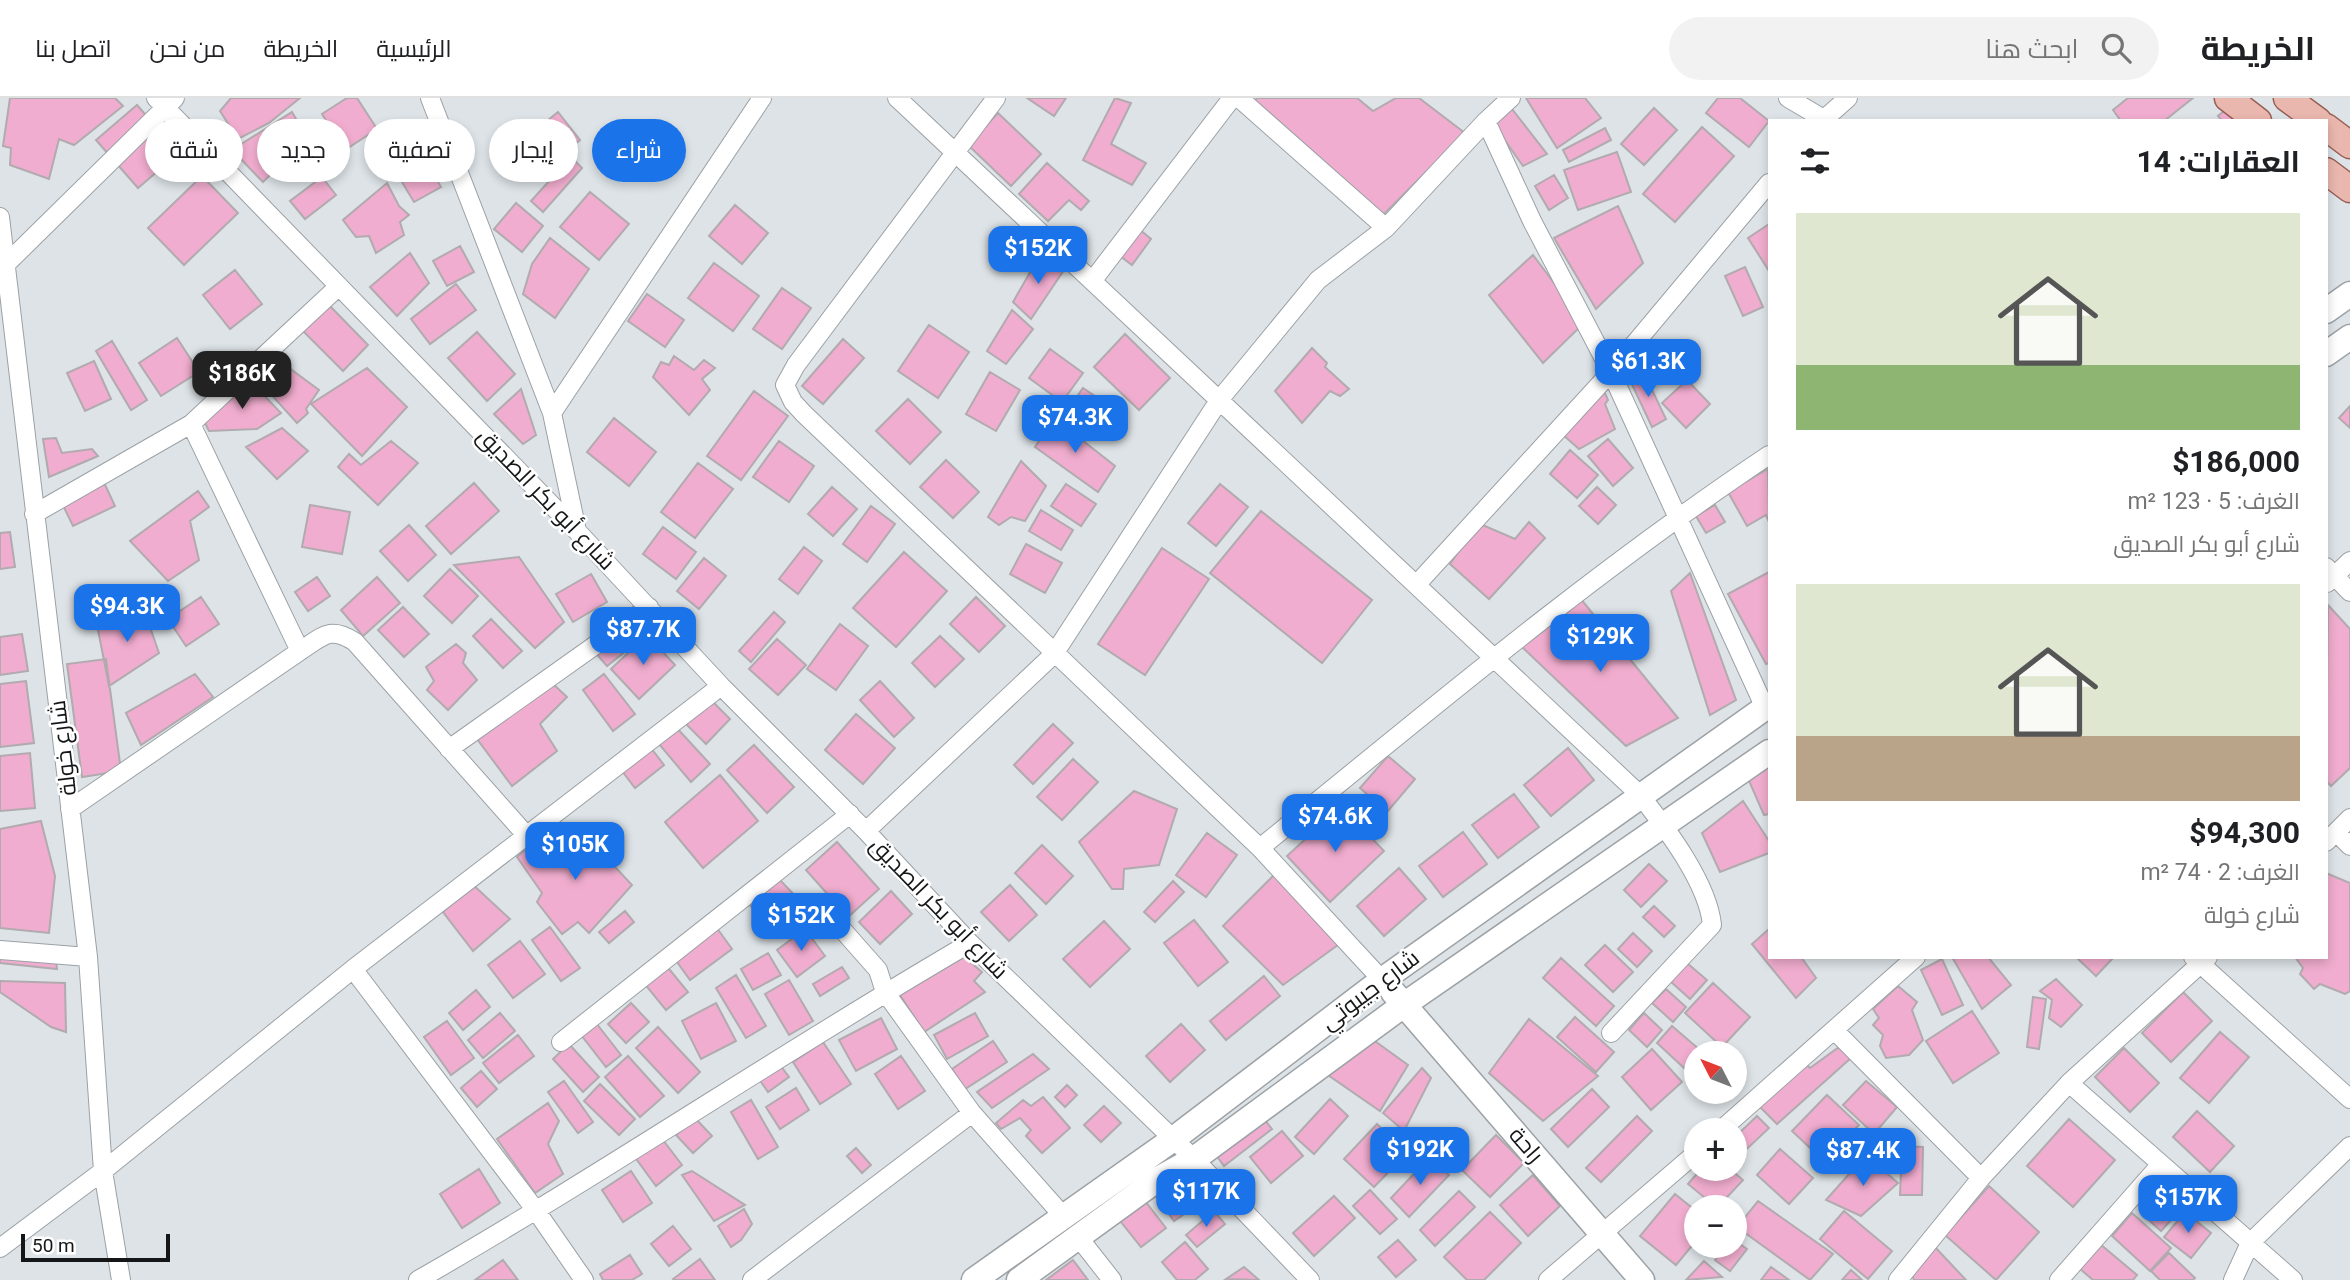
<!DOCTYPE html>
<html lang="ar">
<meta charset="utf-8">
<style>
:root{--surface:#fff;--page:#f2f2f2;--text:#202124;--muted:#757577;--line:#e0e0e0;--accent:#1a73e8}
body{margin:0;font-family:Roboto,Cairo,sans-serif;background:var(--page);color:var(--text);direction:rtl;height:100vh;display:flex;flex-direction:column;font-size:26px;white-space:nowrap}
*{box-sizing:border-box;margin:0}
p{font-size:23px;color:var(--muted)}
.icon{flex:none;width:38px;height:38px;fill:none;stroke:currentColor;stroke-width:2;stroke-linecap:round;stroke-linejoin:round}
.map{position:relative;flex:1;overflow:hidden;direction:ltr}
.sheet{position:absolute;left:1768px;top:21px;width:560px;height:840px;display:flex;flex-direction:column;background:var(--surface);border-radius:0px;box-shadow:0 4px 10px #0003;direction:rtl}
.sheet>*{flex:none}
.banner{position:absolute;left:21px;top:21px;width:665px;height:63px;direction:rtl;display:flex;gap:14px}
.needle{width:46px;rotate:312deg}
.fabs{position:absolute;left:1684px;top:943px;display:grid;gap:14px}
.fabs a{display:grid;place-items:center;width:63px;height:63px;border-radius:50%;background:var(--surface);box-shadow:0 4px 10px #0003;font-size:35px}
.scale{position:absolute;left:21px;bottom:18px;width:149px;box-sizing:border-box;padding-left:7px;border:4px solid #141617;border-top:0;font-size:19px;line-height:24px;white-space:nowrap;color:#141617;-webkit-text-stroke:5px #fff;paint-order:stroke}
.price{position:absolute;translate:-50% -60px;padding:0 16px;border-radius:14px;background:var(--accent);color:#fff;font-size:23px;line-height:46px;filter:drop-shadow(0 2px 4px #0008)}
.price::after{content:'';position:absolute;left:50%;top:42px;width:21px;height:16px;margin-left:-10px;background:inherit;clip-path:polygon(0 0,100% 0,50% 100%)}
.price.active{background:#222;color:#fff}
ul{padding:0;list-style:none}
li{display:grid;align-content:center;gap:14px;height:371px;padding:0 28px}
li span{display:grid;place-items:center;height:217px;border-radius:0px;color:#555}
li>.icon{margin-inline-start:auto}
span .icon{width:126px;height:126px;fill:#fffc;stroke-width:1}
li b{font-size:30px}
h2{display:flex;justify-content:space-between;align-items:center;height:84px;padding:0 28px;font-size:30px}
.tag{padding:0 24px;border-radius:32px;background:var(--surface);box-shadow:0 4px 10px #0003;font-size:24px;line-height:63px}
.tag.active{background:var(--accent);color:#fff}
header{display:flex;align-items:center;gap:42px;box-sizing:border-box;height:98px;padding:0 35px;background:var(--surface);border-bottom:2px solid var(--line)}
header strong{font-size:33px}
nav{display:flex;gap:38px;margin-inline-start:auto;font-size:24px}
.search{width:490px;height:63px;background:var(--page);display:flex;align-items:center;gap:18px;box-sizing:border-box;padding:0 24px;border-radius:38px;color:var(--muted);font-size:26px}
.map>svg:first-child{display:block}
.building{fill:#f1adcf;stroke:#b1aaae;stroke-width:2}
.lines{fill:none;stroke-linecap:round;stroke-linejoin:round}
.street-casing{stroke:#9ba1a5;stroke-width:20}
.secondary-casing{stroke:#9ba1a5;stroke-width:27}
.primary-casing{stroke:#965f56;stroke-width:29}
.street{stroke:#fff;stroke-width:18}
.secondary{stroke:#fff;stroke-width:24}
.primary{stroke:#eab7ae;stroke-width:26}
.labels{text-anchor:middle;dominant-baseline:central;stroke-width:5;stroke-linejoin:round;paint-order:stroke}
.street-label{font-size:23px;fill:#141617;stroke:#fff}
</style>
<header>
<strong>الخريطة</strong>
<div class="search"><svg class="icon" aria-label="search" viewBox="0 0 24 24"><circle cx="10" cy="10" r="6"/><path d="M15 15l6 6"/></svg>ابحث هنا</div>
<nav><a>الرئيسية</a><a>الخريطة</a><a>من نحن</a><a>اتصل بنا</a></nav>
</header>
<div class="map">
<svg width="2350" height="1182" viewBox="0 0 2350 1182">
<rect width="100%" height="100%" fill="#dde3e7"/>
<path class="building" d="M10,0H115L123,8L74,47L59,41L49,81L10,67L11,50L3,48Z
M231,0H300L269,25L238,41L220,13Z
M347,0H357L377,31L345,52L322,16Z
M1027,0H1066L1054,18Z
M1115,0L1131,5L1111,46L1146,65L1132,87L1083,62Z
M1257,0H1357L1373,13L1396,0H1419L1465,35L1383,117L1255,3Z
M1526,0H1585L1601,20L1557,50Z
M1718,0H1740L1769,23L1749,49L1706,15Z
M2128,0H2193L2164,23H2121L2113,12Z
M2240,0L2260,23H2222L2218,18Z
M137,7L179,55L138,90L96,42Z
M1654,10L1677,32L1644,67L1621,46Z
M1512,11L1547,56L1523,68L1494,27Z
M292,14L307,40L263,84L232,52Z
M558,14L580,42L545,70L523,43Z
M998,15L1041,56L1011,88L968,47Z
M1702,29L1734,58L1675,124L1643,96Z
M1605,30L1611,42L1569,64L1563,52Z
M406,35L428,56L407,78L384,56Z
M1617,54L1631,94L1578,112L1564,72Z
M571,59L582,70L543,114L531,103Z
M1047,65L1089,103L1081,112L1069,102L1048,123L1019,96Z
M429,68L441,89L414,104L402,84Z
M1554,77L1568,100L1549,112L1535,88Z
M202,78L238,115L184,167L148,130Z
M322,79L336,97L305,121L290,103Z
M387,85L399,108L409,117L400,124L404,137L376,155L369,138L356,139L343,122Z
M590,94L629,126L599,162L560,129Z
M516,105L543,128L522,154L494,131Z
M735,107L768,135L742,166L709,138Z
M1618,108L1643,165L1596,211L1554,140Z
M1769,126V173L1748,140Z
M1139,131L1151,141L1132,167L1120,158Z
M550,140L589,171L555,220L523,196L532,166Z
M460,148L474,174L447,188L433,163Z
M410,155L429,185L397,218L370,189Z
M1040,157L1064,172L1031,221L1013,204Z
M1533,157L1584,225L1543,265L1489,197Z
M714,165L759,198L733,233L688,200Z
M1745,169L1763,209L1743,218L1725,178Z
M235,172L262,206L230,231L203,197Z
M456,186L476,212L430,246L411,221Z
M782,190L811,210L782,251L753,231Z
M647,196L684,222L665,249L628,223Z
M328,206L368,247L343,273L302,232Z
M1012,212L1033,231L1006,266L987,253Z
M929,227L969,254L938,300L898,273Z
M477,234L515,276L487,303L448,260Z
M1125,236L1170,280L1139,312L1094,269Z
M177,240L199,274L161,298L139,265Z
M843,241L864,260L823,306L802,288Z
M112,243L147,302L131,312L96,253Z
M1312,250L1327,265L1325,269L1349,291L1340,298L1330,293L1302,325L1275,293Z
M1050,251L1083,275L1062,304L1029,280Z
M674,258L694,272L704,262L715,270L702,281L710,292L689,317L653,279L661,264L669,267Z
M277,261L319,292L306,311L308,315L297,325L259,283Z
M94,263L111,301L85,313L67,275Z
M367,270L407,309L362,358L311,306Z
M1643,273L1666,321L1652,329L1629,280Z
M990,274L1020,292L996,333L966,316Z
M1687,282L1710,306L1686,330L1662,305Z
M251,284L281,315L257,331L209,333L202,319Z
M1083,290L1120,315L1103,340L1066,314Z
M521,291L536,337L523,346L494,316Z
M754,293L788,318L741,382L707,358Z
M1604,293L1608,302L1605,306L1615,331L1579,351L1562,336Z
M908,301L941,334L910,366L876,333Z
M2350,308V330L2339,320Z
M614,320L656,354L629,388L587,354Z
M1054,320L1115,368L1098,394L1035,349Z
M282,330L308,353L277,381L246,349Z
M56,340L62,355L92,351L98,358L49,379L43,341Z
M1608,341L1633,370L1613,388L1588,358Z
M391,343L418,365L378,407L338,369L349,356L361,367Z
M779,343L814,368L789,404L753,379Z
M1570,352L1598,377L1577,400L1550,376Z
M946,362L979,394L953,420L920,389Z
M1021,363L1046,388L1025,423L1011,419L999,427L988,419Z
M698,365L733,391L695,440L661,414Z
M1768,371L1769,424L1766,417L1747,428L1728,394Z
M100,376L115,408L73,428L58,397Z
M474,385L499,413L451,456L426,428Z
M1066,386L1096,406L1081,428L1051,408Z
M1220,386L1248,409L1216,448L1188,425Z
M832,389L857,411L833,438L808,416Z
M1597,389L1616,407L1598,426L1579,408Z
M198,393L209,409L190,423L199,462L168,483L130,443Z
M310,407L350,414L342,456L302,449Z
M1715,407L1725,424L1706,435L1696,418Z
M871,408L895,426L867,464L843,446Z
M1041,412L1073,432L1061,452L1029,433Z
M1261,413L1372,502L1322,565L1210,475Z
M1529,424L1545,440L1489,501L1450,466L1478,425L1515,441Z
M409,427L436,457L408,483L380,453Z
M663,429L696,454L676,481L643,456Z
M10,434L15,469L0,471V435Z
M1026,446L1062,465L1045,495L1010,476Z
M804,449L822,463L798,496L779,481Z
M1162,450L1209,481L1145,577L1098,546Z
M904,454L947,493L896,549L853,510Z
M519,459L564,524L535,550L454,467Z
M704,460L726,478L699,511L677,493Z
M450,471L478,498L452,525L424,498Z
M1769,474V565L1766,566L1728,496Z
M1690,475L1736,602L1710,617L1671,493Z
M591,476L607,504L573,524L556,496Z
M317,479L330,498L308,513L295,494Z
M377,479L400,505L363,538L341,512Z
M201,499L219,526L186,548L168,521Z
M976,499L1005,528L979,554L950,526Z
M1580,500L1678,620L1626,648L1522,549Z
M142,506L159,555L109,588L98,532Z
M2328,507L2350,531V670L2331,688L2326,683Z
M403,509L429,536L404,559L378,532Z
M774,514L785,524L751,564L739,553Z
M491,521L522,553L503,570L473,538Z
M632,525L646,537L607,568L594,553Z
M840,526L868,548L836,592L807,571Z
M22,536L28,573L0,577V539Z
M647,537L675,567L639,601L611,571Z
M940,538L964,561L935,589L912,565Z
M777,541L806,567L778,597L749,571Z
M456,546L466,555L463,565L477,582L448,612L427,592L434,583L426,569Z
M106,561L121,673L82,679L67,566Z
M195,576L213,599L141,647L126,615Z
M604,576L635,616L613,633L583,592Z
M26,583L34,645L0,649V586Z
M880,583L914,620L894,639L860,602Z
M552,585L567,599L540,626L557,653L512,688L477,641Z
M710,601L730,621L706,646L686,626Z
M856,616L895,650L863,686L825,652Z
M1053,626L1073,645L1033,686L1014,667Z
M675,628L710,666L691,684L659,646Z
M754,647L794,689L767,715L727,672Z
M651,650L664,667L635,690L622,673Z
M1568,650L1594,682L1551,718L1524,687Z
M30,655L35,710L0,713V658Z
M1388,658L1415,681L1387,714L1360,690Z
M1073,661L1098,684L1062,722L1037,699Z
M1769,663V716L1764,717L1746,676Z
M720,677L758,723L703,770L665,724Z
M1134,693L1177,711L1159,767L1124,771L1123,791H1112L1079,744Z
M1514,696L1539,729L1498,760L1472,727Z
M1743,703L1769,743V755L1720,774L1702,735Z
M1341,708L1384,753L1330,804L1287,758Z
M41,723L55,778L49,835L0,830V731Z
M1463,734L1487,766L1443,799L1419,768Z
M1207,735L1237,757L1206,799L1176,777Z
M586,738L632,787L589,835L578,824L562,836L537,804L542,795L517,759L524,753Z
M837,744L879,791L848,819L806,772Z
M1042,747L1073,778L1046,806L1015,775Z
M1649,766L1667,783L1641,809L1624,792Z
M1399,770L1426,801L1384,838L1357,808Z
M2326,775L2350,785V893L2345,896L2320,886L2314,891L2300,876L2303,870L2295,859H2326Z
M1274,777L1342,844L1283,887L1223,828Z
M777,779L804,807L776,834L746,803Z
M1173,783L1184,794L1155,824L1144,814Z
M471,785L510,821L473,853L443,814Z
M1010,787L1037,817L1009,843L981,814Z
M891,793L912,816L880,846L859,824Z
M1654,808L1675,828L1664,839L1643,819Z
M625,813L634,824L609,845L599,834Z
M1194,822L1228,864L1198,888L1164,845Z
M1104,823L1130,851L1090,889L1063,861Z
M714,826L732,851L690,882L672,857Z
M550,829L580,870L561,883L532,842Z
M805,831L825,858L797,879L777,852Z
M1769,831V859H1801L1816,880L1796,900L1752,846Z
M1633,835L1652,853L1637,869L1618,851Z
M520,843L545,876L513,900L488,867Z
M1605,847L1633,874L1613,894L1585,867Z
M0,851L56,863L57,871L0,865Z
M768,855L781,877L753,892L741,871Z
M964,859L982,874L974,883L985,894L924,934L900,897Z
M1952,859H1988L2011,887L1982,911Z
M2076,859H2114L2096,878Z
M1561,860L1614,908L1596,928L1543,880Z
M1942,861L1963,907L1942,917L1921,872Z
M1687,865L1707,882L1690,901L1670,883Z
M665,866L688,894L666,912L643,884Z
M842,869L849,880L820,898L813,886Z
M736,877L766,928L746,940L716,890Z
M1264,878L1280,898L1226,942L1210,923Z
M2056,881L2082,907L2061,929L2049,920L2052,902L2040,893Z
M789,882L813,923L789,937L765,896Z
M0,883L65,885L66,934L51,929L0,894Z
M1713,885L1750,919L1722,949L1685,915Z
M1898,888L1917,904L1912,912L1923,942L1909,957L1886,960L1880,948L1883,937L1873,927L1879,920L1873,911Z
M1666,891L1686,909L1673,924L1652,905Z
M476,892L490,909L463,932L449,915Z
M2183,894L2212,923L2171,964L2142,935Z
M2033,899L2046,901L2039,951L2027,949Z
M631,905L649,924L626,945L608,926Z
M716,905L736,943L701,961L682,923Z
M1972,913L1999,955L1953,985L1926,943Z
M500,915L515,933L483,960L468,942Z
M975,915L988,938L947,961L934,937Z
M1644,915L1662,932L1647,949L1629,932Z
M1575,919L1614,954L1596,974L1557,939Z
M881,920L897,951L856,973L839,942Z
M593,921L621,957L606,969L578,933Z
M1529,921L1598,978L1543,1023L1489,975Z
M447,923L474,960L451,977L424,939Z
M1181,926L1205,952L1170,984L1146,958Z
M1672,928L1700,952L1684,970L1657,945Z
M658,929L700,974L678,995L636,950Z
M2220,934L2249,959L2209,1005L2180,980Z
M518,937L534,958L499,985L483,965Z
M1372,941L1408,967L1380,1013L1325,975Z
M993,943L1007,964L965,991L952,971Z
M823,944L851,986L820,1006L793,964Z
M569,946L599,979L583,994L553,961Z
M1839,949L1851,960L1777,1026L1757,1006L1803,963L1810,970Z
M2124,950L2159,985L2130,1014L2095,979Z
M1652,951L1682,984L1651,1012L1622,979Z
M1033,956L1049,971L992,1010L977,994Z
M628,958L664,998L640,1019L605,979Z
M901,958L925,993L898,1011L875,976Z
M777,963L789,979L768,994L757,978Z
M1422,970L1431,980L1404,1033L1383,1015Z
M481,973L497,991L477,1009L461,990Z
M564,983L593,1024L578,1035L548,994Z
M1866,983L1897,1009L1874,1036L1843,1007Z
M600,986L635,1021L619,1037L584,1003Z
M1067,987L1077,997L1065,1009L1055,999Z
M796,990L809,1012L780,1031L766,1009Z
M1592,991L1609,1009L1568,1049L1551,1031Z
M1827,997L1859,1027L1824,1063L1792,1033Z
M1043,999L1070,1030L1042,1055L1026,1038L1031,1032L1020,1020L1001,1031L996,1025L1023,1002L1031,1008Z
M1330,1001L1348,1018L1314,1056L1295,1039Z
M751,1002L778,1049L758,1061L731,1014Z
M548,1005L559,1023L548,1046L563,1076L535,1095L497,1041Z
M1104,1008L1121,1025L1101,1044L1084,1027Z
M2197,1013L2234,1048L2210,1074L2173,1039Z
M1260,1016L1272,1031L1224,1068L1213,1053Z
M1637,1018L1652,1033L1601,1084L1586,1070Z
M1757,1018L1769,1030L1734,1063V1040Z
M695,1020L712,1038L693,1055L676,1037Z
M2069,1021L2115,1062L2073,1109L2027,1068Z
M1377,1026L1407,1055L1374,1089L1344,1061Z
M1282,1033L1303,1058L1271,1085L1250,1059Z
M1496,1037L1524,1065L1490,1099L1462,1072Z
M660,1038L682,1067L656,1088L634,1058Z
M1902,1048L1923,1049L1922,1097H1900Z
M856,1050L871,1067L862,1075L847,1058Z
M1780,1051L1813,1080L1789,1106L1757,1077Z
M1866,1057L1898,1085L1861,1118L1826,1102Z
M1430,1059L1449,1077L1409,1119L1391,1100Z
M479,1071L500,1105L462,1130L440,1096Z
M1701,1071H1730L1743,1082L1717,1110L1688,1086Z
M631,1073L652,1105L623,1124L602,1092Z
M692,1073L745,1107L714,1123L682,1077Z
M1533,1077L1560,1108L1528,1138L1500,1107Z
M1179,1081L1197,1107L1174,1123L1156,1098Z
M1989,1088L2039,1134L1996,1182L1945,1137Z
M1370,1092L1397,1121L1380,1136L1353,1108Z
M1459,1093L1475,1109L1435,1148L1420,1132Z
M2161,1093L2181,1111L2161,1133L2141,1115Z
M1675,1096L1696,1113V1143L1676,1167L1640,1138Z
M1334,1098L1355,1120L1314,1158L1293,1135Z
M1142,1099L1166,1130L1141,1149L1117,1119Z
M1758,1103L1833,1156L1810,1182L1737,1129Z
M744,1111L752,1126L741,1142L731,1149L718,1128Z
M1214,1113L1225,1126L1197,1149L1186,1137Z
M1844,1113L1892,1153L1868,1181L1820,1141Z
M1490,1114L1521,1145L1484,1182H1467L1444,1159Z
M2185,1114L2211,1135L2191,1160L2164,1139Z
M2132,1115L2171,1150L2150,1173L2112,1138Z
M673,1128L691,1151L669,1168L651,1146Z
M1398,1142L1416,1162L1396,1179L1378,1159Z
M1734,1142L1747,1151L1730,1173L1715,1162L1726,1148H1734Z
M1185,1144L1208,1171L1195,1182H1177L1162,1164Z
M2100,1146L2137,1177L2133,1182H2093L2079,1170Z
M1933,1147L1966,1182H1914L1911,1174Z
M2169,1155L2195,1180L2193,1182H2160L2151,1173Z
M630,1157L642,1176L632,1182H603L600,1176Z
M700,1161L715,1182H674L673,1181Z
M503,1162L518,1182H475Z
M1073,1162L1088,1182H1046Z
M1704,1163L1722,1179L1686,1182Z
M1244,1169L1259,1182L1226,1181Z
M1771,1169L1789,1182H1761Z
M1851,1172L1862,1182H1842Z"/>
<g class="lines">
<g class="street-casing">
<path id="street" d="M156,0L577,433L721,588L866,733L970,845L1194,1061L1310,1182
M430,0L552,315L577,433
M897,0L1640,697C1666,730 1708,785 1712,827L1611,935
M996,0L796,267L785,287L793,304L804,316L1260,750L1382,882
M1239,0L1386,130
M1788,0L1827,23
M1486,23L1532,123L1611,274L1765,610
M1822,23L1848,0
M0,119L88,859L103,1073L121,1182
M0,172L175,0
M1093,182L1232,0
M552,315L762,0
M191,326L300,553
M34,416L191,326L339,188
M2326,469L2350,494
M2327,485L2350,463
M1417,486L1611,274L1769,85
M449,651L649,509
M70,711L300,553C322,539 330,527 355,544L526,737
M866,733L1054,556L1220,301L1318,182L1386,130L1486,23L1511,0
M2336,734L2350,748
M2326,744L2350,720
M1260,750C1426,615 1591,476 1769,357
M825,812L878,872L885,894L972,1015L1064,1119
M0,852L88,859
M2193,859L2350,1001
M353,871L537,1114L584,1182
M1835,933L1981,1080
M561,944L850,716
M2069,985L2293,1182
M1721,1032L1916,859
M1079,1140L1112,1182
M0,1150L103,1073L353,871L721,588
M418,1182C605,1075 784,953 970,845
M752,1182L972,1015
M1548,1182L1696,1055
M1898,1182L1981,1080L2069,985L2208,859
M2059,1182L2161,1066
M2233,1182L2250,1145L2350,1048"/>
</g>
<g class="secondary-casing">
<path id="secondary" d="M2326,213L2350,196
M2326,256L2350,239
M1393,894L1642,1182
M974,1182L1172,1042L1382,882L1769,607
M1019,1182L1158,1081L1194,1061L1405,906L1769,654"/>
</g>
<g class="primary-casing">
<path id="primary" d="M2228,0L2258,23
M2287,0L2318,23
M2326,29L2350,47
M2326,73L2350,91"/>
</g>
<use href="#street" class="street"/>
<use href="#secondary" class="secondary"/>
<use href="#primary" class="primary"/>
</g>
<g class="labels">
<g class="street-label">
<text transform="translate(546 401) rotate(46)">شارع أبو بكر الصديق</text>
<text transform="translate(63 650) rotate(-97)">شارع خولة</text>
<text transform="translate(939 810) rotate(46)">شارع أبو بكر الصديق</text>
<text transform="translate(1370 892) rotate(-37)">شارع جيبوتي</text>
<text transform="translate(1526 1047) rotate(49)">راحة</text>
</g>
</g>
</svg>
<div class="fabs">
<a><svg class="needle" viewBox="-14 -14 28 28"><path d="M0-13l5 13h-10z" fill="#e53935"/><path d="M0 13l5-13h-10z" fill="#757577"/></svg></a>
<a>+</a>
<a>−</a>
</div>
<div class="scale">50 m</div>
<b class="price" style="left:1038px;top:188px">$152K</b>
<b class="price" style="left:1648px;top:301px">$61.3K</b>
<b class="price active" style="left:242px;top:313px">$186K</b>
<b class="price" style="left:1075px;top:357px">$74.3K</b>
<b class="price" style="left:127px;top:546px">$94.3K</b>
<b class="price" style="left:643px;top:569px">$87.7K</b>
<b class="price" style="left:1600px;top:576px">$129K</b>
<b class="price" style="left:1335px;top:756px">$74.6K</b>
<b class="price" style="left:575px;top:784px">$105K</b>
<b class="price" style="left:801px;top:855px">$152K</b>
<b class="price" style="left:1420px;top:1089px">$192K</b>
<b class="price" style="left:1863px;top:1090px">$87.4K</b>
<b class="price" style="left:1206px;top:1131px">$117K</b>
<b class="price" style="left:2188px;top:1137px">$157K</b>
<div class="banner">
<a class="tag active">شراء</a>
<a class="tag">إيجار</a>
<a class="tag">تصفية</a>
<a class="tag">جديد</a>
<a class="tag">شقة</a>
</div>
<section class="sheet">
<h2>العقارات: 14<svg class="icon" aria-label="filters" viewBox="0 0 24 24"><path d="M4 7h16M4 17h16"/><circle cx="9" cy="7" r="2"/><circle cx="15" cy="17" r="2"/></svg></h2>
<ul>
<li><span style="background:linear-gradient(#dfe7d0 70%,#8fb573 0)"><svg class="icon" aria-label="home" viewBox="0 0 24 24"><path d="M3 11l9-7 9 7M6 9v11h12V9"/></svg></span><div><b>$186,000</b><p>الغرف: 5 · 123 m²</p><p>شارع أبو بكر الصديق</p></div></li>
<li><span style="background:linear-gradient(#dfe7d0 70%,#b9a48a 0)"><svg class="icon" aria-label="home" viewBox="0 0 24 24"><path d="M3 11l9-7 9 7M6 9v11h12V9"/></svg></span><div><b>$94,300</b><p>الغرف: 2 · 74 m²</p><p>شارع خولة</p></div></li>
</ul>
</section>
</div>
